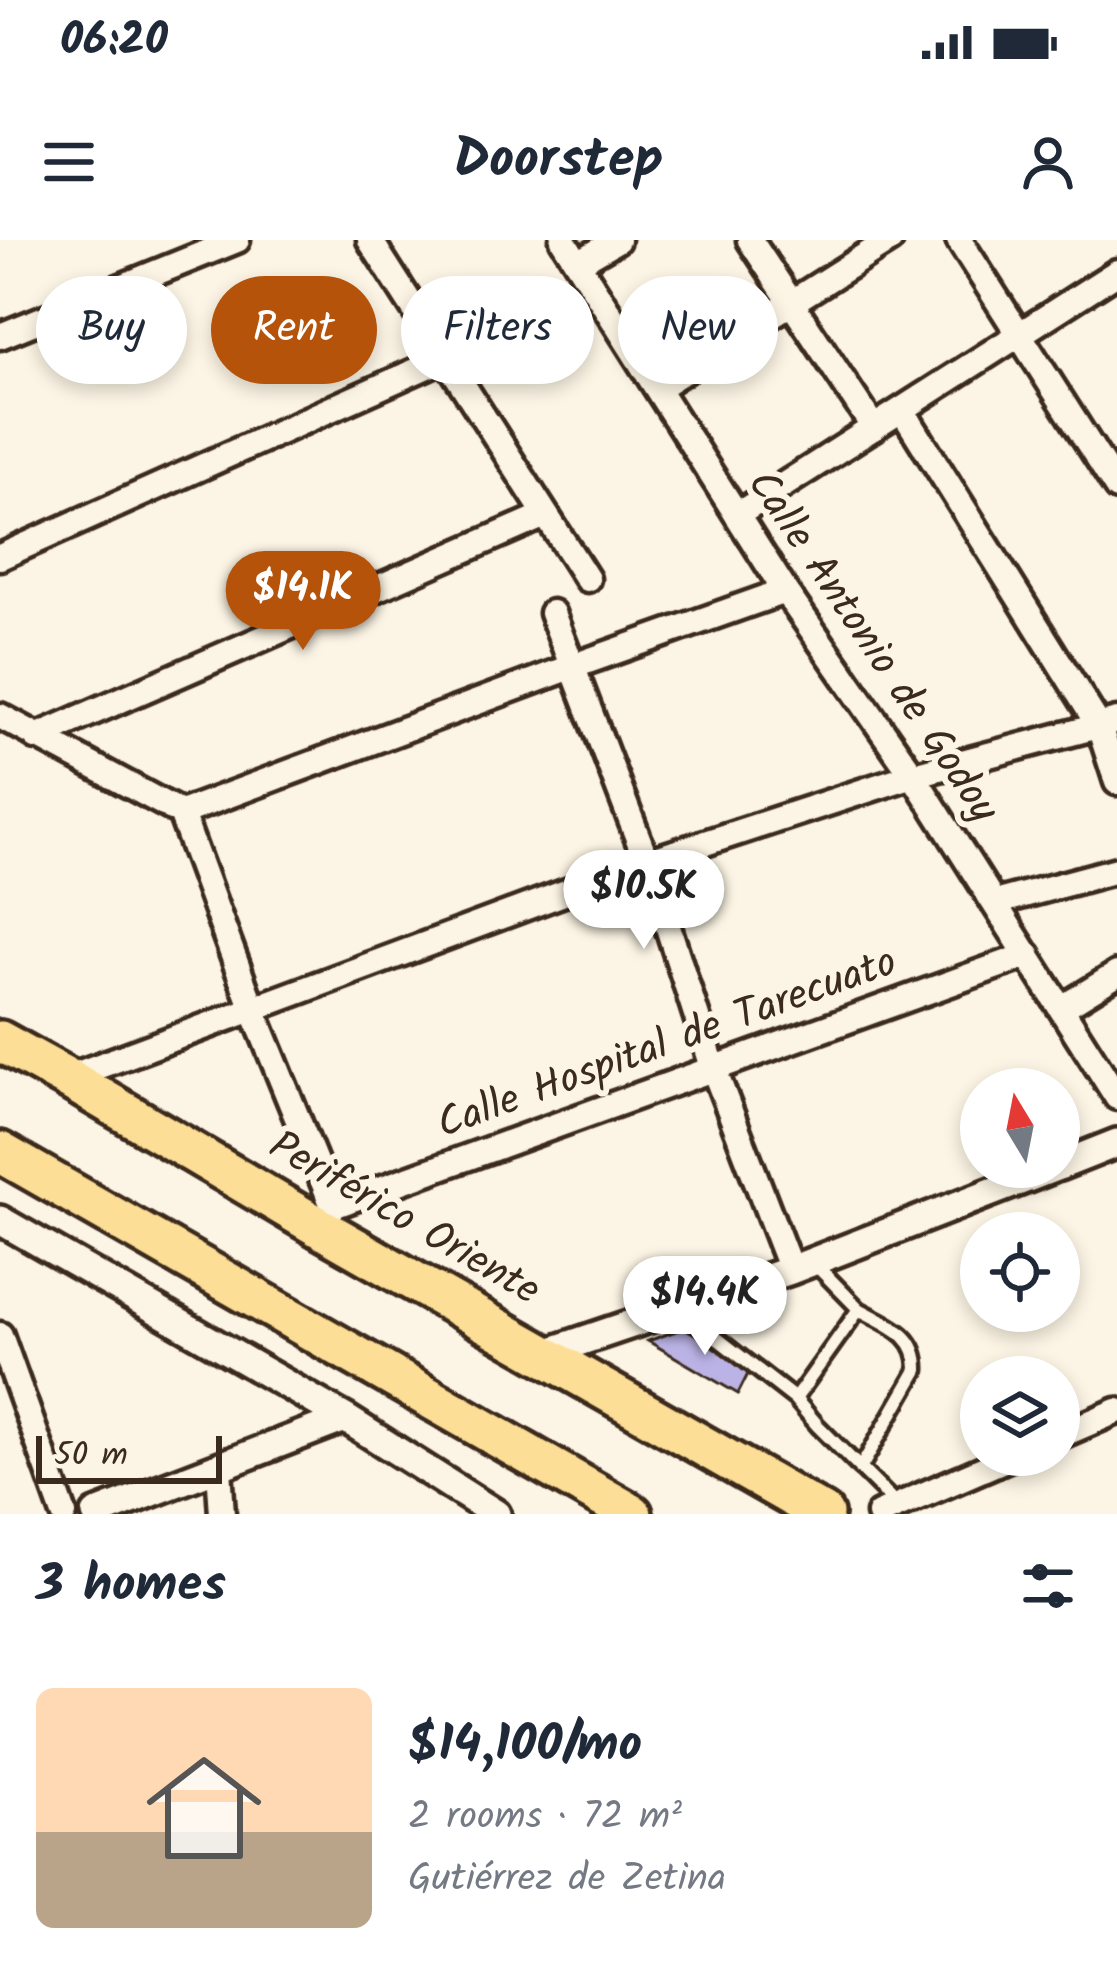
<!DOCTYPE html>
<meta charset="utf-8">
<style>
:root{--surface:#fff;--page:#f6f6f7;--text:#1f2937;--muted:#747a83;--accent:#b45309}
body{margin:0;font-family:Kalam,sans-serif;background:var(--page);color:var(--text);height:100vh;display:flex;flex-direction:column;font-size:45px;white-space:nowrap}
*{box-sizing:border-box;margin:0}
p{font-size:39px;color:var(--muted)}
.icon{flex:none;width:66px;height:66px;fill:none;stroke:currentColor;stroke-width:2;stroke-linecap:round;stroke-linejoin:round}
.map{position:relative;height:1274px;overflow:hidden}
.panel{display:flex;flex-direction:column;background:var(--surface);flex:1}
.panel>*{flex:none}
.top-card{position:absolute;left:36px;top:36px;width:1047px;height:108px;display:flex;gap:24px}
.needle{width:78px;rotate:350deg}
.controls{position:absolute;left:960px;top:828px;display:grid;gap:24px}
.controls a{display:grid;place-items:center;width:120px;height:120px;border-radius:50%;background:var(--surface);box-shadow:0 6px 18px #0003;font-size:60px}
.scale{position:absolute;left:36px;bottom:30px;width:186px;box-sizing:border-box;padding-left:12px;border:6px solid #3b2a1e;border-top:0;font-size:33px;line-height:42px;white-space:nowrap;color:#3b2a1e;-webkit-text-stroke:9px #fcf5e5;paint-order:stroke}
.price{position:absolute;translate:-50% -102px;padding:0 27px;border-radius:42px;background:#fff;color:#222;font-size:39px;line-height:78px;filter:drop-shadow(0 3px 6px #0008)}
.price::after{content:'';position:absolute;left:50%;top:72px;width:36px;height:27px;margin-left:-18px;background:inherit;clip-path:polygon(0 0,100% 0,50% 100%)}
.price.current{background:var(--accent);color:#fff}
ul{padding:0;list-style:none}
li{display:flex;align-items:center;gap:36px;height:300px;padding:0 36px}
li span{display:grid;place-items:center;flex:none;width:336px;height:240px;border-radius:18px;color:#555}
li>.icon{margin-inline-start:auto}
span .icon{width:144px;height:144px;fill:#fffc;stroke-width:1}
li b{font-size:51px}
h2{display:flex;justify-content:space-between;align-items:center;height:144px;padding:0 36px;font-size:51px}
.chip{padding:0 42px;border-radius:54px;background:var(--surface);box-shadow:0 6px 18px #0003;font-size:42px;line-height:108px}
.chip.current{background:var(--accent);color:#fff}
.status{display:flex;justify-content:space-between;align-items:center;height:84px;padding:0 60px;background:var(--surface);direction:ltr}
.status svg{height:33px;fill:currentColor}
header{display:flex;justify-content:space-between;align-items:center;height:156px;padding:0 36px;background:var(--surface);font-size:54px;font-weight:800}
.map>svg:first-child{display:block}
.building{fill:#bbb3e5;stroke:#3b2a1e;stroke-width:3}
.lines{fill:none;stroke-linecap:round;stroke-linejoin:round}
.service-casing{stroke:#3b2a1e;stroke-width:21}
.minor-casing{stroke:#3b2a1e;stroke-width:33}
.tertiary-casing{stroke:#3b2a1e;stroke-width:36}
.trunk-casing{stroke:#3b2a1e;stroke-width:48}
.service{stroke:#fcf5e5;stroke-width:12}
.minor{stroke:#fcf5e5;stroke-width:24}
.tertiary{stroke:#fcf5e5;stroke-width:27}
.trunk{stroke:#fdde96;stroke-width:39}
.labels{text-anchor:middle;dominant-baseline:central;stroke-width:12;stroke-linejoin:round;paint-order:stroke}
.street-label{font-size:42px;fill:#3b2a1e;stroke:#fcf5e5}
</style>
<div class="status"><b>06:20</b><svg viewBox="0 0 49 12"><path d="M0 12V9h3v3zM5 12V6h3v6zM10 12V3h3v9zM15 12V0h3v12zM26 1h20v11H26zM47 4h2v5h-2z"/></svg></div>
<header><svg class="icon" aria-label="menu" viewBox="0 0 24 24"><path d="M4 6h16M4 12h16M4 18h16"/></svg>Doorstep<svg class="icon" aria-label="person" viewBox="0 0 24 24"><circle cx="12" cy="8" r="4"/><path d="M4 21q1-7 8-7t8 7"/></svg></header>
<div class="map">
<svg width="1117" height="1274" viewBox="0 0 1117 1274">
<rect width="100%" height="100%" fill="#fcf5e5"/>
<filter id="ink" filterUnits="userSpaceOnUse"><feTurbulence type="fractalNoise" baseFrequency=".00833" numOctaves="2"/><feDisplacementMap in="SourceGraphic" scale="24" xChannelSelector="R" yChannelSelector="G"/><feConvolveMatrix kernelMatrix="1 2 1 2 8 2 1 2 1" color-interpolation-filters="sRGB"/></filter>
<g filter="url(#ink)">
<path class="building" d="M684,1088L752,1126L738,1154L648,1101Z"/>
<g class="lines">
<g class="service-casing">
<path id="service" d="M815,1024L859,1069L795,1159L818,1186L897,1265
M859,1069C887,1085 918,1093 917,1130L860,1229
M682,1071L795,1159"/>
</g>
<g class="minor-casing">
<path id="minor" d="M370,0L587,339
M563,0L785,351L913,535L1117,857
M750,0L874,188
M959,0L1117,248
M578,23L617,0
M0,96L237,0
M657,148L890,0
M902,170L1099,486L1117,542
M737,275L1117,32
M0,317L445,118
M552,373L647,622L713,827L791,1030
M0,476L181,573
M36,497L545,275
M181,573L571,427L785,351
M181,573L252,767L333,966L329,977
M994,663L1117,630
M1062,768L1117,734
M67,838L647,622L913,535L1117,481
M333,966L1028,715
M0,1095L64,1274
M1059,1196L1117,1171
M219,1228L222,1274
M879,1274L1015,1215"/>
</g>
<g class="tertiary-casing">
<path id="tertiary" d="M1059,926L1117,903
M0,980L345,1178L496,1274
M543,1114L791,1030L1056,927
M96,1274L345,1178"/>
</g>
<g class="trunk-casing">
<path id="trunk" d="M0,801L67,838L324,990L823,1274
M0,912L632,1274"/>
</g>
<use href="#service" class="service"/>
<use href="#minor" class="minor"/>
<use href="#tertiary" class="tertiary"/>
<use href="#trunk" class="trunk"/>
</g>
</g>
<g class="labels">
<g class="street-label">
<text transform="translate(872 407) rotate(56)">Calle Antonio de Godoy</text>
<text transform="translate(667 804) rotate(-20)">Calle Hospital de Tarecuato</text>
<text transform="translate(404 979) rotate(30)">Periférico Oriente</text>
</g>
</g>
</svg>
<div class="controls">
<a><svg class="needle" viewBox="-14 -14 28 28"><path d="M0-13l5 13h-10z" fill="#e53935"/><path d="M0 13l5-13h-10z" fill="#747a83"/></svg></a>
<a><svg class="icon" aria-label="locate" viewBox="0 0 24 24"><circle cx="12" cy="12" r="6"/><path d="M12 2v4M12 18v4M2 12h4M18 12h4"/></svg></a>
<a><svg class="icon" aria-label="layers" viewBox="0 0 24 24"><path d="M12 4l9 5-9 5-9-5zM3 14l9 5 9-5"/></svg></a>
</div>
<div class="scale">50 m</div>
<b class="price current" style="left:303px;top:413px">$14.1K</b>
<b class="price" style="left:644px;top:712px">$10.5K</b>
<b class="price" style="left:705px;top:1118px">$14.4K</b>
<div class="top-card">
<a class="chip">Buy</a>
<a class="chip current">Rent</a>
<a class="chip">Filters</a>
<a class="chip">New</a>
</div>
</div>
<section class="panel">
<h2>3 homes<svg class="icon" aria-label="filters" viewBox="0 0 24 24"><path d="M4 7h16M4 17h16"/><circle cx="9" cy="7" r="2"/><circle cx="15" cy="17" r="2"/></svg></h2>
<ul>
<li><span style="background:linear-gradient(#ffd9b3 60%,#b9a48a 0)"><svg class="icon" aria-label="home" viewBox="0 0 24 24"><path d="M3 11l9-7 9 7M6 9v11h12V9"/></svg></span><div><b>$14,100/mo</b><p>2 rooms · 72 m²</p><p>Gutiérrez de Zetina</p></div></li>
</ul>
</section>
